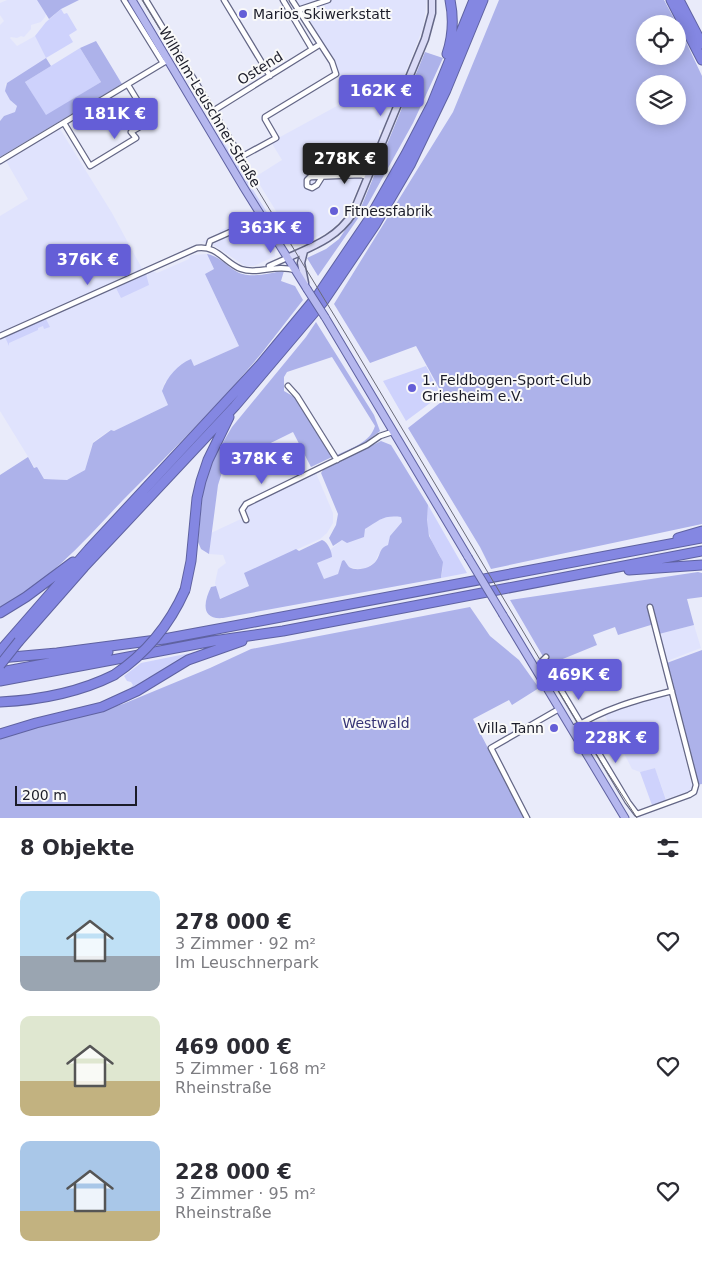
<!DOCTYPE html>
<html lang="de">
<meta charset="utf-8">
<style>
:root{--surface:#fff;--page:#f7f7f7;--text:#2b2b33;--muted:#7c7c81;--accent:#645ed7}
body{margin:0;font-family:"DejaVu Sans",sans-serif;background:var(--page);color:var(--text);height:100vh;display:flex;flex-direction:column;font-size:19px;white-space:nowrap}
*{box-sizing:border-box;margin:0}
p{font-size:16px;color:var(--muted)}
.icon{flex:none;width:28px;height:28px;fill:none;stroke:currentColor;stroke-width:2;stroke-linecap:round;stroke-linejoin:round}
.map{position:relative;height:818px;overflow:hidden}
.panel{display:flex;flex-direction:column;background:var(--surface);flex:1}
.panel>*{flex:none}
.tools{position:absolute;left:636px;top:15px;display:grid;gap:10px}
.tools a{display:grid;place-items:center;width:50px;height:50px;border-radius:50%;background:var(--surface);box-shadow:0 2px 12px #0003;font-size:25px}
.scale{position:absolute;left:15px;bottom:12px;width:122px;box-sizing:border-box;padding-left:5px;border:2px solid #1b1c29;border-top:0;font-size:14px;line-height:18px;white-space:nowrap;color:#1b1c29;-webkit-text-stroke:4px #f9f9f9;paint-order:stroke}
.price{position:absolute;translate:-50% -42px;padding:0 11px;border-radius:5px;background:var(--accent);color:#fff;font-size:16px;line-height:32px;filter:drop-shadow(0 1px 2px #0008)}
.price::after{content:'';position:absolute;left:50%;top:30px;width:15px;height:11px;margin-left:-8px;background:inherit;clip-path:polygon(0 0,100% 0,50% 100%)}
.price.active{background:#222;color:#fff}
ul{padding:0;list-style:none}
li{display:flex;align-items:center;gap:15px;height:125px;padding:0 20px}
li span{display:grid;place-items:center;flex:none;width:140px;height:100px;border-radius:10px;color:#555}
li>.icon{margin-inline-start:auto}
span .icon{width:60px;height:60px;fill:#fffc;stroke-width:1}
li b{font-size:21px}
h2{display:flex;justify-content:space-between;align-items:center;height:60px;padding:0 20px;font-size:21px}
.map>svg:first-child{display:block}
.built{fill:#e0e3fd}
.green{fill:#ced2fc}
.forest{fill:#adb2ea;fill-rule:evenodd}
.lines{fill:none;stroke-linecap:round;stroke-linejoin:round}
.street-casing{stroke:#646786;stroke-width:7}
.secondary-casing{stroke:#646786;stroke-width:9}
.primary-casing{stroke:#5f62a1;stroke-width:9}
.highway-casing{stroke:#5f62a1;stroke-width:11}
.street{stroke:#fff;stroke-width:4.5}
.secondary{stroke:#dadbf6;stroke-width:6}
.primary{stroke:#b5b7ee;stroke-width:7}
.highway{stroke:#8487e2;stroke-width:9}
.tram{stroke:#696a78;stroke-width:1}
.primary-bridge-casing{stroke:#5f62a1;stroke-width:9;stroke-linecap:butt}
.highway-bridge-casing{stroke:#5f62a1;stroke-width:11;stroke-linecap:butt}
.primary-bridge{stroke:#b5b7ee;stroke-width:7}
.highway-bridge{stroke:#8487e2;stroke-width:9}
.poi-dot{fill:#645ed7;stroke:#f9f9f9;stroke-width:2}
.labels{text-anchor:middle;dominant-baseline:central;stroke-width:4;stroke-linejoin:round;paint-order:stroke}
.poi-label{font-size:14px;fill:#1b1c29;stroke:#f9f9f9;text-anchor:start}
.street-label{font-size:14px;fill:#1b1c29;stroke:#f9f9f9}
.park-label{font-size:14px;fill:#353375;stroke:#f9f9f9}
</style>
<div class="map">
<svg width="702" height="818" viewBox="0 0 702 818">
<rect width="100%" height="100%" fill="#e9ebfa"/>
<path class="built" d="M7,0H37L46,14L45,17L41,22L31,25V29L24,37L21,36L17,38L11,37L10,38L17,46L35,36L46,58L7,83L5,84L10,100L17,106L15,112L4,116L0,121V25L4,21L0,15V3Z
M297,0H427L423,28L383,129L379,130V138L351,203L339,222L333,228L326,233L297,245L255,177L282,160L271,142L346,101L335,63L307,19Z
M60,129L112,213L145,274L153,271L157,273L189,259L190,256L192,255L207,254L214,269L205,274L239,346L194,366L165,382L162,390L168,405L114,431L110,430L93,442L85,470L67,480L44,479L37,467L35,468L0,411V216L28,199L6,161Z
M254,215L275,251V256L254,266H245L212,244L202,242L220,234L219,231Z
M316,473L333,513V523L327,533L320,539L245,573L249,586L219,599L215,583L218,569L226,563L223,555L209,554L211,533L243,518L245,521L250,519L244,507Z
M388,516L401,517L402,522L390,536L388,545L378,555L375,562L366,568L358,569L349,567L342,561L338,574L324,579L316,563L332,557L330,550L342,540L365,529L378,520Z
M694,625L701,648L667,661L659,634Z
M665,696L671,699L692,786L690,791L666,799L655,768L640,772L632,769L604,714L623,706Z"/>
<path class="green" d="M61,9L64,14L67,13L77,30L69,35L73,42L46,58L35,36L46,22Z
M80,48L101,82L46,116L25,82Z
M222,140L286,243L284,244L220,141Z
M146,274L149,285L121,298L116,288Z
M46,319L50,327L44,329L43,326L38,328V330L9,343V346L5,337Z
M426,366L441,395L406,421L383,381Z
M428,505L467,573L441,578C446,556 437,555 430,537C426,527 427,515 428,505Z
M205,650C177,661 150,675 126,693L133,685L131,682L127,681L124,676L141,663Z
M655,768L667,803L653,808L640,772Z"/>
<path class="forest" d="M37,0H79L61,9L49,19Z
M499,0H664L677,24H645V56H678V25L702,76V524L491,569L480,547L408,428L445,399L416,346L370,363L334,304L453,112ZM645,84H678V116H645Z
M96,41L122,84L0,157V121L4,116L15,112L17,106L10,100L5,91L7,83L46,58L51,66L25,82L46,115L101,82L80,48Z
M425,52L443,58L413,123L368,204L318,276L307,258L326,249L339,239L362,205Z
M207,254C218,256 225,264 234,270C248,280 268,273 284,271L281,281L295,286L303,300C289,318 275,336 261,354C218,405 170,453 123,500C86,539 48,583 0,607V475L28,457L34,468L37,467L44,479L67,480L85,470L93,443L111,430L114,431L168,405L162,391C167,377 178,364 191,359L194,366L239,346L205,274L214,269Z
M316,322L374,415L380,431C370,439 349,456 337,455C351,448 370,443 375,426L332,357L287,372L284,377V391L296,398L332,457L311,467L293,432L224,466L218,485L209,554L201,549L198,542L202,499L205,481L212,461L232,427L306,337Z
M381,441L391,445L428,505L427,520L429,536L443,562L441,578L223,618C200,620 204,601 211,587L216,586L220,599L249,586L244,573L296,549L299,551L322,540C328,542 332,552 332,557L317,563L324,579L338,574L342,561L344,560C346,562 347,565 349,567C357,572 371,568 376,561C381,554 379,548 388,545L390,536L402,522L401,517C383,515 380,520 365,529L364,537L347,543L342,540L333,546L329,538L336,525L338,514L321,473L323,470Z
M698,572L702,573V597L687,599L694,625L659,634L654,624L618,635L615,627L593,635L597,645L548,665L510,600Z
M470,607L490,636L519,660L539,688L512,705L509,700L473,719L524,818H0V739L17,733L123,704L210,668L251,649Z
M702,650V784L696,785L664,664Z"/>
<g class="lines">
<g class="street-casing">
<path id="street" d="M124,0L163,63
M146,0L241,157L276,138L265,119V117L336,74L332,62L292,0
M224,0L270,76
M283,0L312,49
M298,10L328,0
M213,111L319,45
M64,123L90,166L136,138L131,132L150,121L128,85
M0,161L168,60
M322,177L317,185L312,188L307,186V180L310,177L361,175L368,177
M208,248L210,241L253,222
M269,266L287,258
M0,336L197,248C217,245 225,263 241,269C257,275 275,264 295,270
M288,386L297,396L337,460
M246,520L242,510L246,504L367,445L380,436L392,432
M546,657L543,660L628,802L637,814L689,795L694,792L696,785L650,607
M572,729C603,709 636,700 672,691
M527,818L491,748L559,709"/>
</g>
<g class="secondary-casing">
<path id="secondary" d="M304,251L301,263L305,283
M287,258C314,246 337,238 353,213L425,39L432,13V0"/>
</g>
<g class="primary-casing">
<path id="primary" d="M132,0L244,188L307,289
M325,317L468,557
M503,615L625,818"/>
</g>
<g class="highway-casing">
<path id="highway" d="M671,0L702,60
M679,0L702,44
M447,54C453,36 454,19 450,0
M678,538L702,531
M629,570L702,565
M185,590L191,561L197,498L201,481L208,460L229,417
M0,613L26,597L73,562
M19,641L84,567L235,406L323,302L375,225L410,165L446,90L483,0
M0,651L89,549L260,365L318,295L368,221L406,154L432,104L474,0
M0,658L57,653L164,639L702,538
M0,672L108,652
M0,681L213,641L283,631L702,551
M0,702C40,700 78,693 114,675
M0,734L36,723L102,707L137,691L188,660L242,641"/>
</g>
<use href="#street" class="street"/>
<use href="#secondary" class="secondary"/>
<use href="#primary" class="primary"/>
<use href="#highway" class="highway"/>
<path class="tram" d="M142,0L345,333L604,767L637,818"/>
<g class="primary-bridge-casing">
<path id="primary-bridge" d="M307,289L325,317
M468,557L503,615"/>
</g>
<g class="highway-bridge-casing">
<path id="highway-bridge" d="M0,665L19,641
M114,675C147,653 169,626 185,590"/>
</g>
<use href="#primary-bridge" class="primary-bridge"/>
<use href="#highway-bridge" class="highway-bridge"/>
</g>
<g class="poi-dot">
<circle cx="243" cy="14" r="5"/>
<circle cx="334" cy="211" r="5"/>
<circle cx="412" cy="388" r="5"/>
<circle cx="554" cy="728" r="5"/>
</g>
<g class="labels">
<g class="poi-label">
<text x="253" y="14">Marios Skiwerkstatt</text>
<text x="344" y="211">Fitnessfabrik</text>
<text x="422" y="380">1. Feldbogen-Sport-Club<tspan x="422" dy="16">Griesheim e.V.</tspan></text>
<text x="544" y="728" text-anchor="end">Villa Tann</text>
</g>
<g class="street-label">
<text transform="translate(260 68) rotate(-32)">Ostend</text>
<text transform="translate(210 107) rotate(59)">Wilhelm-Leuschner-Straße</text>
</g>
<g class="park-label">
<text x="376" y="723">Westwald</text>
</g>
</g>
</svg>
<div class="tools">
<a><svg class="icon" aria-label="locate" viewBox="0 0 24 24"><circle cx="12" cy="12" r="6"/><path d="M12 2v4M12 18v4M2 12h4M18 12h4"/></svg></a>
<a><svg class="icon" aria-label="layers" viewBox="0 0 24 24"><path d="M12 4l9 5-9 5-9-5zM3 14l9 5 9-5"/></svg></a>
</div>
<div class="scale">200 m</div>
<b class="price" style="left:381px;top:117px">162K €</b>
<b class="price" style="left:115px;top:140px">181K €</b>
<b class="price active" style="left:345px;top:185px">278K €</b>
<b class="price" style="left:271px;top:254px">363K €</b>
<b class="price" style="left:88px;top:286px">376K €</b>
<b class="price" style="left:262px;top:485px">378K €</b>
<b class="price" style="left:579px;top:701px">469K €</b>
<b class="price" style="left:616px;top:764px">228K €</b>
</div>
<section class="panel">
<h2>8 Objekte<svg class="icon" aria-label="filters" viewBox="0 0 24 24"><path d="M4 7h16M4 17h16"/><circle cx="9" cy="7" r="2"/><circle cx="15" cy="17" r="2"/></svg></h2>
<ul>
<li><span style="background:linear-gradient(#bfe0f5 65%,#9aa5b1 0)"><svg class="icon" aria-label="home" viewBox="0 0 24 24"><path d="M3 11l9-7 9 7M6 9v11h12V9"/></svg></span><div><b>278 000 €</b><p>3 Zimmer · 92 m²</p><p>Im Leuschnerpark</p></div><svg class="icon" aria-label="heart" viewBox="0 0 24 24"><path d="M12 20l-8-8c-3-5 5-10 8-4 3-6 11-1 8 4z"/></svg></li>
<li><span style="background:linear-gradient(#dfe7d0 65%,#c2b280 0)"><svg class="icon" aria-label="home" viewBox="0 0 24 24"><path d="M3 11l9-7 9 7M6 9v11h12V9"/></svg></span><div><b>469 000 €</b><p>5 Zimmer · 168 m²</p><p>Rheinstraße</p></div><svg class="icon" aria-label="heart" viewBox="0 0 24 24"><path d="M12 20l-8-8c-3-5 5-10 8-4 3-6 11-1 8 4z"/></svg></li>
<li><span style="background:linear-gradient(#a9c7e8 70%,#c2b280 0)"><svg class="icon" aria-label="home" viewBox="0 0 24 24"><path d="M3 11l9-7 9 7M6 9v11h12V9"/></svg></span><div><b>228 000 €</b><p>3 Zimmer · 95 m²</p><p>Rheinstraße</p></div><svg class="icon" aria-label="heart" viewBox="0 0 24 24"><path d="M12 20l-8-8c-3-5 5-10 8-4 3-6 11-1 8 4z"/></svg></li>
</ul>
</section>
